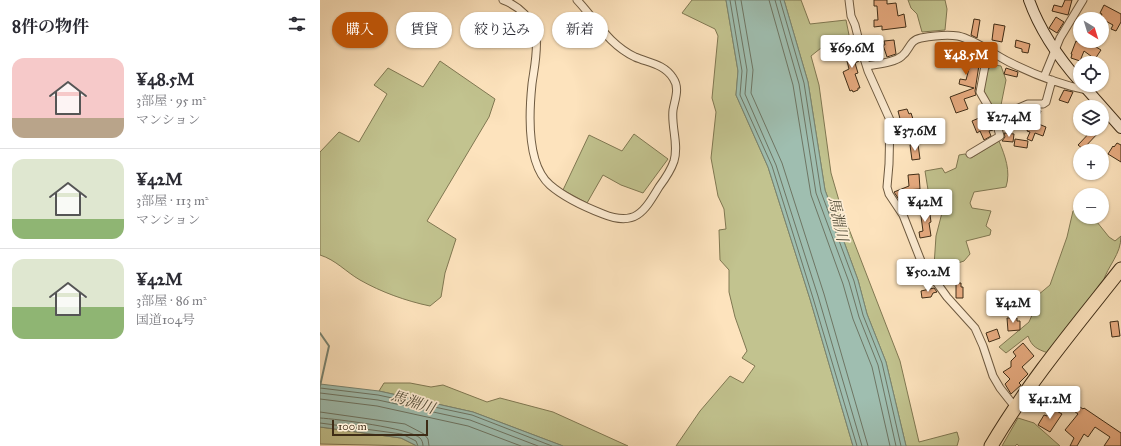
<!DOCTYPE html>
<html lang="ja">
<meta charset="utf-8">
<style>
:root{--surface:#fff;--page:#f2f2f3;--text:#2b2b33;--muted:#7c7c81;--line:#e1e1e2;--accent:#b45309}
body{margin:0;font-family:"IM FELL Great Primer","Noto Serif JP",serif;background:var(--page);color:var(--text);height:100vh;display:flex;flex-direction:column;font-size:15px;white-space:nowrap}
*{box-sizing:border-box;margin:0}
p{font-size:13px;color:var(--muted)}
.icon{flex:none;width:22px;height:22px;fill:none;stroke:currentColor;stroke-width:2;stroke-linecap:round;stroke-linejoin:round}
.map{position:relative;flex:1;overflow:hidden}
.panel{display:flex;flex-direction:column;background:var(--surface);width:320px}
.panel>*{flex:none}
.guide{position:absolute;left:12px;top:12px;width:380px;height:36px;display:flex;gap:8px}
.needle{width:26px;rotate:142deg}
.buttons{position:absolute;left:753px;top:12px;display:grid;gap:8px}
.buttons a{display:grid;place-items:center;width:36px;height:36px;border-radius:50%;background:var(--surface);box-shadow:0 1px 3px #0004;font-size:20px}
.scale{position:absolute;left:12px;bottom:10px;width:96px;box-sizing:border-box;padding-left:4px;border:2px solid #3e2c16;border-top:0;font-size:11px;line-height:14px;white-space:nowrap;color:#3e2c16;-webkit-text-stroke:3px #feedd4;paint-order:stroke}
.price{position:absolute;translate:-50% -34px;padding:0 9px;border-radius:4px;background:#fff;color:#222;font-size:13px;line-height:26px;filter:drop-shadow(0 1px 2px #0008)}
.price::after{content:'';position:absolute;left:50%;top:24px;width:12px;height:9px;margin-left:-6px;background:inherit;clip-path:polygon(0 0,100% 0,50% 100%)}
.price.selected{background:var(--accent);color:#fff}
ul{padding:0;list-style:none}
li{display:flex;align-items:center;gap:12px;height:100px;padding:0 12px}
li+li{border-top:1px solid var(--line)}
li span{display:grid;place-items:center;flex:none;width:112px;height:80px;border-radius:12px;color:#555}
li>.icon{margin-inline-start:auto}
span .icon{width:48px;height:48px;fill:#fffc;stroke-width:1}
li b{font-size:17px}
h2{display:flex;justify-content:space-between;align-items:center;height:48px;padding:0 12px;font-size:17px}
.tag{padding:0 14px;border-radius:18px;background:var(--surface);box-shadow:0 1px 3px #0004;font-size:14px;line-height:36px}
.tag.selected{background:var(--accent);color:#fff}
main{display:flex;flex:1;min-height:0}
.map>svg:first-child{display:block}
.green{fill:#c2c38f;stroke:#807852}
.water{fill:#9fbeb0;stroke:#788472}
.lines{fill:none;stroke-linecap:round;stroke-linejoin:round}
.shore{stroke:#6e7563;stroke-width:1}
.stream{stroke:#788472;stroke-width:2}
.building{fill:#e8ab80;stroke:#3e2c16}
.street-casing{stroke:#6e5a40;stroke-width:9}
.secondary-casing{stroke:#3e2c16;stroke-width:12}
.highway-casing{stroke:#3e2c16;stroke-width:15}
.street{stroke:#feedd4;stroke-width:7}
.secondary{stroke:#feedd4;stroke-width:10}
.highway{stroke:#fde3bd;stroke-width:13}
.labels{text-anchor:middle;dominant-baseline:central;stroke-width:3.5;stroke-linejoin:round;paint-order:stroke}
.water-label{font-size:15px;font-style:italic;fill:#56503c;stroke:#feedd4}
</style>
<main>
<section class="panel">
<h2>8件の物件<svg class="icon" aria-label="filters" viewBox="0 0 24 24"><path d="M4 7h16M4 17h16"/><circle cx="9" cy="7" r="2"/><circle cx="15" cy="17" r="2"/></svg></h2>
<ul>
<li><span style="background:linear-gradient(#f6c9c9 75%,#b9a48a 0)"><svg class="icon" aria-label="home" viewBox="0 0 24 24"><path d="M3 11l9-7 9 7M6 9v11h12V9"/></svg></span><div><b>¥48.5M</b><p>3部屋 · 95 m²</p><p>マンション</p></div></li>
<li><span style="background:linear-gradient(#dfe7d0 75%,#8fb573 0)"><svg class="icon" aria-label="home" viewBox="0 0 24 24"><path d="M3 11l9-7 9 7M6 9v11h12V9"/></svg></span><div><b>¥42M</b><p>3部屋 · 113 m²</p><p>マンション</p></div></li>
<li><span style="background:linear-gradient(#dfe7d0 60%,#8fb573 0)"><svg class="icon" aria-label="home" viewBox="0 0 24 24"><path d="M3 11l9-7 9 7M6 9v11h12V9"/></svg></span><div><b>¥42M</b><p>3部屋 · 86 m²</p><p>国道104号</p></div></li>
</ul>
</section>
<div class="map">
<svg width="801" height="446" viewBox="0 0 801 446">
<rect width="100%" height="100%" fill="#fde3bd"/>
<filter id="stains"><feTurbulence type="fractalNoise" baseFrequency=".005" numOctaves="4"/><feColorMatrix values="0 0 0 0 .2 0 0 0 0 .09 0 0 0 0 .02 0 0 0 .5 -.17"/></filter>
<radialGradient id="worn" r=".72"><stop offset=".6" stop-color="#630" stop-opacity="0"/><stop offset="1" stop-color="#630" stop-opacity=".3"/></radialGradient>
<path class="green" d="M372,0H406L418,71L416,95L448,167L490,299L533,446H356L380,411L410,376L423,383L435,366L422,358L427,351L415,317L409,292V270L400,260L399,230L406,229L404,209L398,196L391,158L396,112L392,98L398,36L395,29L362,13Z
M464,0H481L490,24L526,20L530,40L506,44L491,56L499,85L511,173L522,211L580,361L599,442L637,432L639,439L637,446H586L566,362L547,314L538,280L505,190L488,82Z
M588,0H625L627,9L625,30L602,32L597,14L591,8Z
M120,61L175,99L169,117L107,221L136,239L125,273L121,297L110,306C86,301 61,292 40,280C26,272 16,260 0,255V152L19,132L39,142L67,94L54,85L68,68L103,87Z
M675,65L681,66L686,80L681,105L673,110L662,90L666,70Z
M314,134L348,159L323,193L301,185L283,175L267,203L243,190L269,135L302,151Z
M679,141C685,156 691,171 686,187L654,192L650,203L652,208L671,211L666,226L671,230L670,235L646,241L650,254L644,261L617,270L614,266L616,236L623,209L617,195L609,196L605,171L622,168L625,173L636,168L639,155L645,154L651,158Z
M760,207V217H773L789,237L795,241L801,236C801,255 788,265 783,282L728,353C717,349 712,347 708,336L686,353L679,347L709,322L713,313V302L718,295L730,285L747,237L753,211Z
M64,383H90L111,387L123,385L167,402L180,398L233,412L308,446H243L153,412L59,391Z
M698,418L714,423L740,446H699L697,444L695,446H682Z
M0,427L81,438L97,446L0,444Z"/>
<path class="water" d="M406,0H464L488,82L505,190L538,280L547,314L566,362L586,446H533L490,299L448,167L416,95L418,71Z
M0,384L59,391L153,412L243,446H97L81,438L0,427Z"/>
<g class="lines">
<path class="shore" d="M410,0L422,71L420,95L452,166L493,298L537,446
M415,0L427,70L425,94L456,165L498,296L542,446
M421,0L433,70L431,93L462,163L504,294L548,446
M449,0L473,85L491,195L523,284L533,319L552,367L570,446
M455,0L479,84L496,193L529,282L539,317L558,365L576,446
M460,0L484,83L501,192L534,281L543,315L562,363L581,446
M0,388L58,395L152,415L232,446
M0,393L58,400L150,420L218,446
M0,399L57,406L148,426L201,446
M0,412L85,424L104,434L108,439L109,446
M0,418C17,419 89,428 100,438C102,440 103,443 103,446
M0,423L82,434L96,441L98,446"/>
<path class="stream" d="M0,333L9,346L0,386"/>
</g>
<path class="building" d="M554,0H567V4L576,3L578,16L584,14L586,27L562,30V26L554,27V20H558L557,6H554Z
M745,0H752L748,15L732,11L734,5L742,7Z
M784,5L801,14V22L796,31L791,29L793,25L780,18L782,14L780,13Z
M736,17L744,22L737,33L729,28Z
M654,19L660,20L657,38L651,35Z
M674,24L685,26L682,42L672,40Z
M574,40L576,54L567,57L563,45H565L564,41Z
M696,40L710,44L708,53L702,52V49L695,47Z
M756,41L771,47L773,45L781,50L775,59L764,51L760,61L751,58L752,54H751Z
M636,45L642,46V50L661,52L655,91L656,95L644,99L648,109L636,113L630,97L654,88L639,84L640,79L646,80L650,65L640,64V61H633V47Z
M534,46L536,55H538L539,61L535,63L538,73L535,74L540,88H538V90L533,92L532,90L530,91L523,72L529,69L524,49Z
M686,68L698,72L697,77L684,74Z
M744,90L753,92L748,103L739,100Z
M587,109L589,114L591,113L594,122L588,124L592,141L586,142L578,111Z
M714,109L721,111L716,123L726,127L723,136L715,133L712,141L707,139L710,132L707,131Z
M659,118L660,123L670,119L673,130L669,131L671,136L664,140L660,131L657,133L652,121Z
M773,129H778L780,131L763,149L758,145Z
M684,133L694,134L693,142L682,141L685,137Z
M695,139L708,141L707,148L694,146Z
M797,143L801,145V162L788,154L793,146L794,147Z
M598,144L600,159L592,160L590,145Z
M599,174L600,189L585,190L587,195L585,196L586,198L580,201L574,192L589,186L588,175Z
M609,207L611,222L609,223L611,236L600,238L599,232L603,231L600,209Z
M636,283H641V287H643V298H636Z
M614,288L617,292L613,293L611,297L602,298L601,291Z
M687,318H697V321H700V330L688,331Z
M798,321L800,336L792,337L790,322Z
M677,329L680,338L669,342L666,333Z
M703,343L714,356L702,367L708,374L699,383L701,385L691,394L685,384L690,379L683,372L691,367V361L696,356L693,352Z
M754,403L763,409L764,408L801,433V446H784L790,437L775,427L768,437L764,434L757,446H750L754,438L745,430L758,414L750,408Z
M731,408L742,414L730,432L718,425L724,415L727,416Z"/>
<g class="lines">
<g class="street-casing">
<path id="street" d="M183,0C199,6 213,19 216,36C218,52 214,69 212,84C209,113 206,164 230,185C245,198 265,207 283,214C315,227 324,212 339,187C345,179 351,170 354,161C359,144 351,127 353,110C355,99 360,88 353,78C344,64 329,63 315,57C288,44 276,20 257,0
M529,0L531,16L535,25L541,49L548,71L570,120L569,164L567,187L569,194L583,215L601,261L627,297L655,328L663,346L673,376L680,388L695,407
M547,66C557,64 574,63 582,56C590,50 589,40 601,38C612,36 626,34 638,36C656,40 673,54 689,62C713,74 741,85 767,90
M724,77L740,38L763,0
M675,118L708,104H723L726,102L732,80
M650,154L680,136L675,118L660,92L668,50"/>
</g>
<g class="secondary-casing">
<path id="secondary" d="M709,0C720,31 738,57 760,82
M763,85L801,128"/>
</g>
<g class="highway-casing">
<path id="highway" d="M671,446C708,383 756,326 801,269"/>
</g>
<use href="#street" class="street"/>
<use href="#secondary" class="secondary"/>
<use href="#highway" class="highway"/>
</g>
<g class="labels">
<g class="water-label">
<text transform="translate(518 219) rotate(78)">馬淵川</text>
<text transform="translate(93 402) rotate(18)">馬淵川</text>
</g>
</g>
<rect width="100%" height="100%" filter="url(#stains)"/>
<rect width="100%" height="100%" fill="url(#worn)"/>
</svg>
<div class="buttons">
<a><svg class="needle" viewBox="-14 -14 28 28"><path d="M0-13l5 13h-10z" fill="#e53935"/><path d="M0 13l5-13h-10z" fill="#7c7c81"/></svg></a>
<a><svg class="icon" aria-label="locate" viewBox="0 0 24 24"><circle cx="12" cy="12" r="6"/><path d="M12 2v4M12 18v4M2 12h4M18 12h4"/></svg></a>
<a><svg class="icon" aria-label="layers" viewBox="0 0 24 24"><path d="M12 4l9 5-9 5-9-5zM3 14l9 5 9-5"/></svg></a>
<a>+</a>
<a>−</a>
</div>
<div class="scale">100 m</div>
<b class="price" style="left:532px;top:69px">¥69.6M</b>
<b class="price selected" style="left:646px;top:76px">¥48.5M</b>
<b class="price" style="left:689px;top:138px">¥27.4M</b>
<b class="price" style="left:595px;top:152px">¥37.6M</b>
<b class="price" style="left:605px;top:223px">¥42M</b>
<b class="price" style="left:608px;top:293px">¥50.2M</b>
<b class="price" style="left:693px;top:324px">¥42M</b>
<b class="price" style="left:730px;top:420px">¥41.2M</b>
<div class="guide">
<a class="tag selected">購入</a>
<a class="tag">賃貸</a>
<a class="tag">絞り込み</a>
<a class="tag">新着</a>
</div>
</div>
</main>
